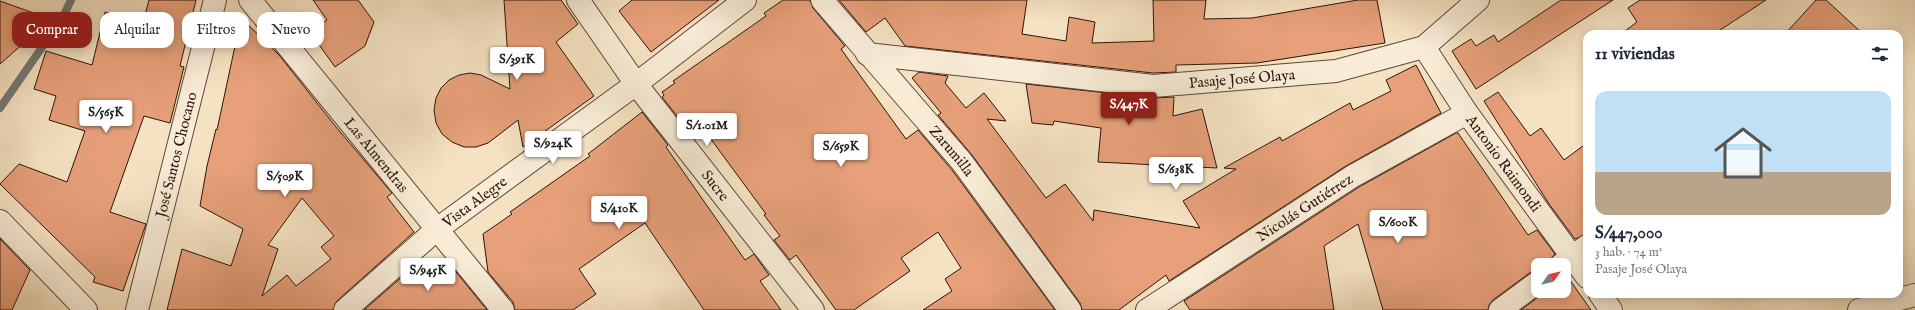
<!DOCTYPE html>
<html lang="es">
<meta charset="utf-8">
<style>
:root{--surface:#fff;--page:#f2f2f3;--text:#1f2937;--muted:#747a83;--accent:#8f2418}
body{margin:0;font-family:"IM FELL English",serif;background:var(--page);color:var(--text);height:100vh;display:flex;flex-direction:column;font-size:15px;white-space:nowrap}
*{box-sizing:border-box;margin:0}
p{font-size:13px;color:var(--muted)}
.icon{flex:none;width:22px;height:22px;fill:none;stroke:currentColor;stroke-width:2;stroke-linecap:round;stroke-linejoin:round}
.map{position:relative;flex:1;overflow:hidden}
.panel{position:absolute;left:1583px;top:30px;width:320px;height:268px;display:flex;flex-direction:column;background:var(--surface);border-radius:12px;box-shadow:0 2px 10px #0003}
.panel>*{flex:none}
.banner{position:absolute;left:12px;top:12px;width:380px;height:36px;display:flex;gap:8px}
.needle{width:26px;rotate:56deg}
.fabs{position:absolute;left:1531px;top:258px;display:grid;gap:8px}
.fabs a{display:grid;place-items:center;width:40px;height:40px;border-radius:8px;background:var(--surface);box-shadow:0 2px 10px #0003;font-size:20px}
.price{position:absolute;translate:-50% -34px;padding:0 9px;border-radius:4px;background:#fff;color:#222;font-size:13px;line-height:26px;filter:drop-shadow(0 1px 2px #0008)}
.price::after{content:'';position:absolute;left:50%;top:24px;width:12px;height:9px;margin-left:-6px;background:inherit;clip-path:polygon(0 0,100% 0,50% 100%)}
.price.active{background:var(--accent);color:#fff}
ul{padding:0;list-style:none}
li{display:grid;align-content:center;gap:8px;height:212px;padding:0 12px}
li span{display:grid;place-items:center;height:124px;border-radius:12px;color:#555}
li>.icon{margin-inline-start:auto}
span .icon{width:72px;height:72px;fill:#fffc;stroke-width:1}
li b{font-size:17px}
h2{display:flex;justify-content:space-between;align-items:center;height:48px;padding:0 12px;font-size:17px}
.chip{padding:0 14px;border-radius:12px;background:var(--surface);box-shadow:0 2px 10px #0003;font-size:14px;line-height:36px}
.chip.active{background:var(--accent);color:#fff}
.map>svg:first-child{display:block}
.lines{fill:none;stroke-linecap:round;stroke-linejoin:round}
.stream{stroke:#727875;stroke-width:8}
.building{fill:#e7a07a;stroke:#2c140a;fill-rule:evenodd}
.minor-casing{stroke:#5e4838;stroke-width:24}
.tertiary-casing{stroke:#5e4838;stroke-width:24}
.minor{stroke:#f8ecd7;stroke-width:22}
.tertiary{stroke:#f8ecd7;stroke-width:22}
.labels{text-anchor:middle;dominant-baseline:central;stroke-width:3;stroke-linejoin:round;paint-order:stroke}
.street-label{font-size:15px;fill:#2c140a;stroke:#f8ecd7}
</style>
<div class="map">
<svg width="1915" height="310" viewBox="0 0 1915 310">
<rect width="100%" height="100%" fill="#f5e2c2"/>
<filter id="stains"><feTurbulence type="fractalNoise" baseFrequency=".005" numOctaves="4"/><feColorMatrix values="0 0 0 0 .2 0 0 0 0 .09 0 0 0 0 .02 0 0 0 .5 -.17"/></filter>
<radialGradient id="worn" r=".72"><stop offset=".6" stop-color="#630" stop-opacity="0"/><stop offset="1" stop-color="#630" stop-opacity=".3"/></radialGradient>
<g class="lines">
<path class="stream" d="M0,108L63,17L71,0"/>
</g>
<path class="building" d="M149,0H196L180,66L184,67L170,123L144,116L110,212L146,224L123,291L93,282L95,277L0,184L19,164L67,182L85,131L49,120L56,96L34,89L46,51L92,65L105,12L143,22Z
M313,0H358L374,22L365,46L335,67L310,32L327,20Z
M504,0H561L578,24L556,42L594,96L523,147L518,120L488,143L476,147H464L452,142L442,134L436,123L434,110L436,98L441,88L449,80L459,75L470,73L481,75L510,89Z
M632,0H719L651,52L619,11Z
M783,0H810L813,8L845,46L841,49L906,139L918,130L952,170L1055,310H923L952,291L945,279L961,268L938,232L901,258L910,271L854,310H836L796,255L790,260L774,240L780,236L764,215L766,214L699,123L688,130L662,97L664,95L662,92L675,83L673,81L766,16L764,13Z
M839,0H1027L1022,34L1066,41L1069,17L1095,22L1092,43L1154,41L1153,0H1206L1204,19L1252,18L1358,0H1377L1385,43L1257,63L1176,65V72L1153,73L905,46L885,18L866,32Z
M1561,0H1613L1476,89L1452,51L1471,39L1476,46L1494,35L1498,42Z
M1640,0H1766L1714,34H1621L1637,22L1628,8Z
M1816,0H1826L1863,34H1785Z
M0,1L42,16V27L0,64Z
M241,18L279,55L336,127L392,193L387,197L414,232L337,301L333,310H167L182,249L231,266L243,229L200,206L207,166L216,129L217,130ZM302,198L334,236L321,247L331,259L296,286L287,275L262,296L278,249L268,245Z
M1416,65L1441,113L1346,166L1169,281L1166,275L1119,310H1082L1080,303L972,155L938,115L941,113L912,78L919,72L948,76L945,83L966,108L984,93L1006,121L987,119L1046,198L1065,184L1093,221L1094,210L1200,228L1183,201L1236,169L1224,168L1280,137L1282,141L1350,103L1353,110L1391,91L1386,80Z
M1026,84L1152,98L1174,97L1173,116L1202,109L1217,168L1098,162L1101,128L1054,121L1053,125L1032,123Z
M1498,92L1530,136L1541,128L1564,160L1587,143V234L1575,239L1549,204L1484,101Z
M642,112L668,145L666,147L745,260L754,254L769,275L760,281L781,310H704L645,223L579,269L596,294L573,310H515L513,302L488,272L483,234L512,214L510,212L590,156L588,154Z
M1456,133H1458L1528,235L1537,230L1555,254L1550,260L1549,265H1538V270L1531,272L1493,300L1489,305L1488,310H1383L1358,224L1324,246L1334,310H1190L1184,301L1359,187Z
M0,239L30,270L12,310H0Z
M452,267L487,310H364L412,268Z
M1567,276L1591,310H1521L1546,291H1564V277Z"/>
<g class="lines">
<g class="minor-casing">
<g id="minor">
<path id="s1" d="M250,0L503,310"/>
<path id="s2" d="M822,0L962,162L1070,310"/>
<path id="s3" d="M1424,47L1467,113L1587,277"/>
<path id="s4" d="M867,54L1153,86L1336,71L1424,47L1478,0"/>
<path d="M0,221L86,310"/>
<path d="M1561,265L1587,246"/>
<path d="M1600,294L1611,310"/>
<path id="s5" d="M137,310L215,0"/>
<path id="s6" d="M345,310L436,230L636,84L745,0"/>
<path id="s7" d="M1147,310L1353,176L1467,113"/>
<path d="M1500,310L1538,282"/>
<path d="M1859,310L1915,295"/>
</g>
</g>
<g class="tertiary-casing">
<g id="tertiary">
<path id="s8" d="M578,0L636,84L813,310"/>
</g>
</g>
<use href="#minor" class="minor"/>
<use href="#tertiary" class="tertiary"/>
</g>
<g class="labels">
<g class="street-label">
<text stroke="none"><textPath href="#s4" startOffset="377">Pasaje José Olaya</textPath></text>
<text stroke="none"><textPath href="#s2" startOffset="199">Zarumilla</textPath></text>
<text stroke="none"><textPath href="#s5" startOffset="160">José Santos Chocano</textPath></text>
<text stroke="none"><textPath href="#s1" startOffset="200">Las Almendras</textPath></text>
<text stroke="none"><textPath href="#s3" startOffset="141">Antonio Raimondi</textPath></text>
<text stroke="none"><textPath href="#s8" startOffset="231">Sucre</textPath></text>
<text stroke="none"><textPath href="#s6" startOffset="169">Vista Alegre</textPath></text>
<text stroke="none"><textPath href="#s7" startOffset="188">Nicolás Gutiérrez</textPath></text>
</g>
</g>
<rect width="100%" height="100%" filter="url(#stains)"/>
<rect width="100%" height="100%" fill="url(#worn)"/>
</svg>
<div class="fabs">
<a><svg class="needle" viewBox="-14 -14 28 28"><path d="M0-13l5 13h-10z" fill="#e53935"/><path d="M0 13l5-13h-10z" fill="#747a83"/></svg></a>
</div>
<b class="price" style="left:517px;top:81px">S/391K</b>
<b class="price active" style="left:1129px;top:126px">S/447K</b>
<b class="price" style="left:106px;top:134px">S/565K</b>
<b class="price" style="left:707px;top:147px">S/1.01M</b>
<b class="price" style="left:553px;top:165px">S/924K</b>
<b class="price" style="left:841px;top:168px">S/659K</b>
<b class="price" style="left:1176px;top:191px">S/638K</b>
<b class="price" style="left:285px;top:198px">S/509K</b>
<b class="price" style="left:619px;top:230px">S/410K</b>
<b class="price" style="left:1398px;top:244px">S/600K</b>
<b class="price" style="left:428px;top:292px">S/945K</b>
<div class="banner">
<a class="chip active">Comprar</a>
<a class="chip">Alquilar</a>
<a class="chip">Filtros</a>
<a class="chip">Nuevo</a>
</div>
<section class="panel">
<h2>11 viviendas<svg class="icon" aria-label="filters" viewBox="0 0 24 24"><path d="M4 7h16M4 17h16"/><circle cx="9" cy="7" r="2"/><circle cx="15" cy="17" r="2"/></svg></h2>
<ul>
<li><span style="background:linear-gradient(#bfe0f5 65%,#b9a48a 0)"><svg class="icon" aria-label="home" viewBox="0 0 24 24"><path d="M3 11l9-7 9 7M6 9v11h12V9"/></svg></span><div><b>S/447,000</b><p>3 hab. · 74 m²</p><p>Pasaje José Olaya</p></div></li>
</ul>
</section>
</div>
